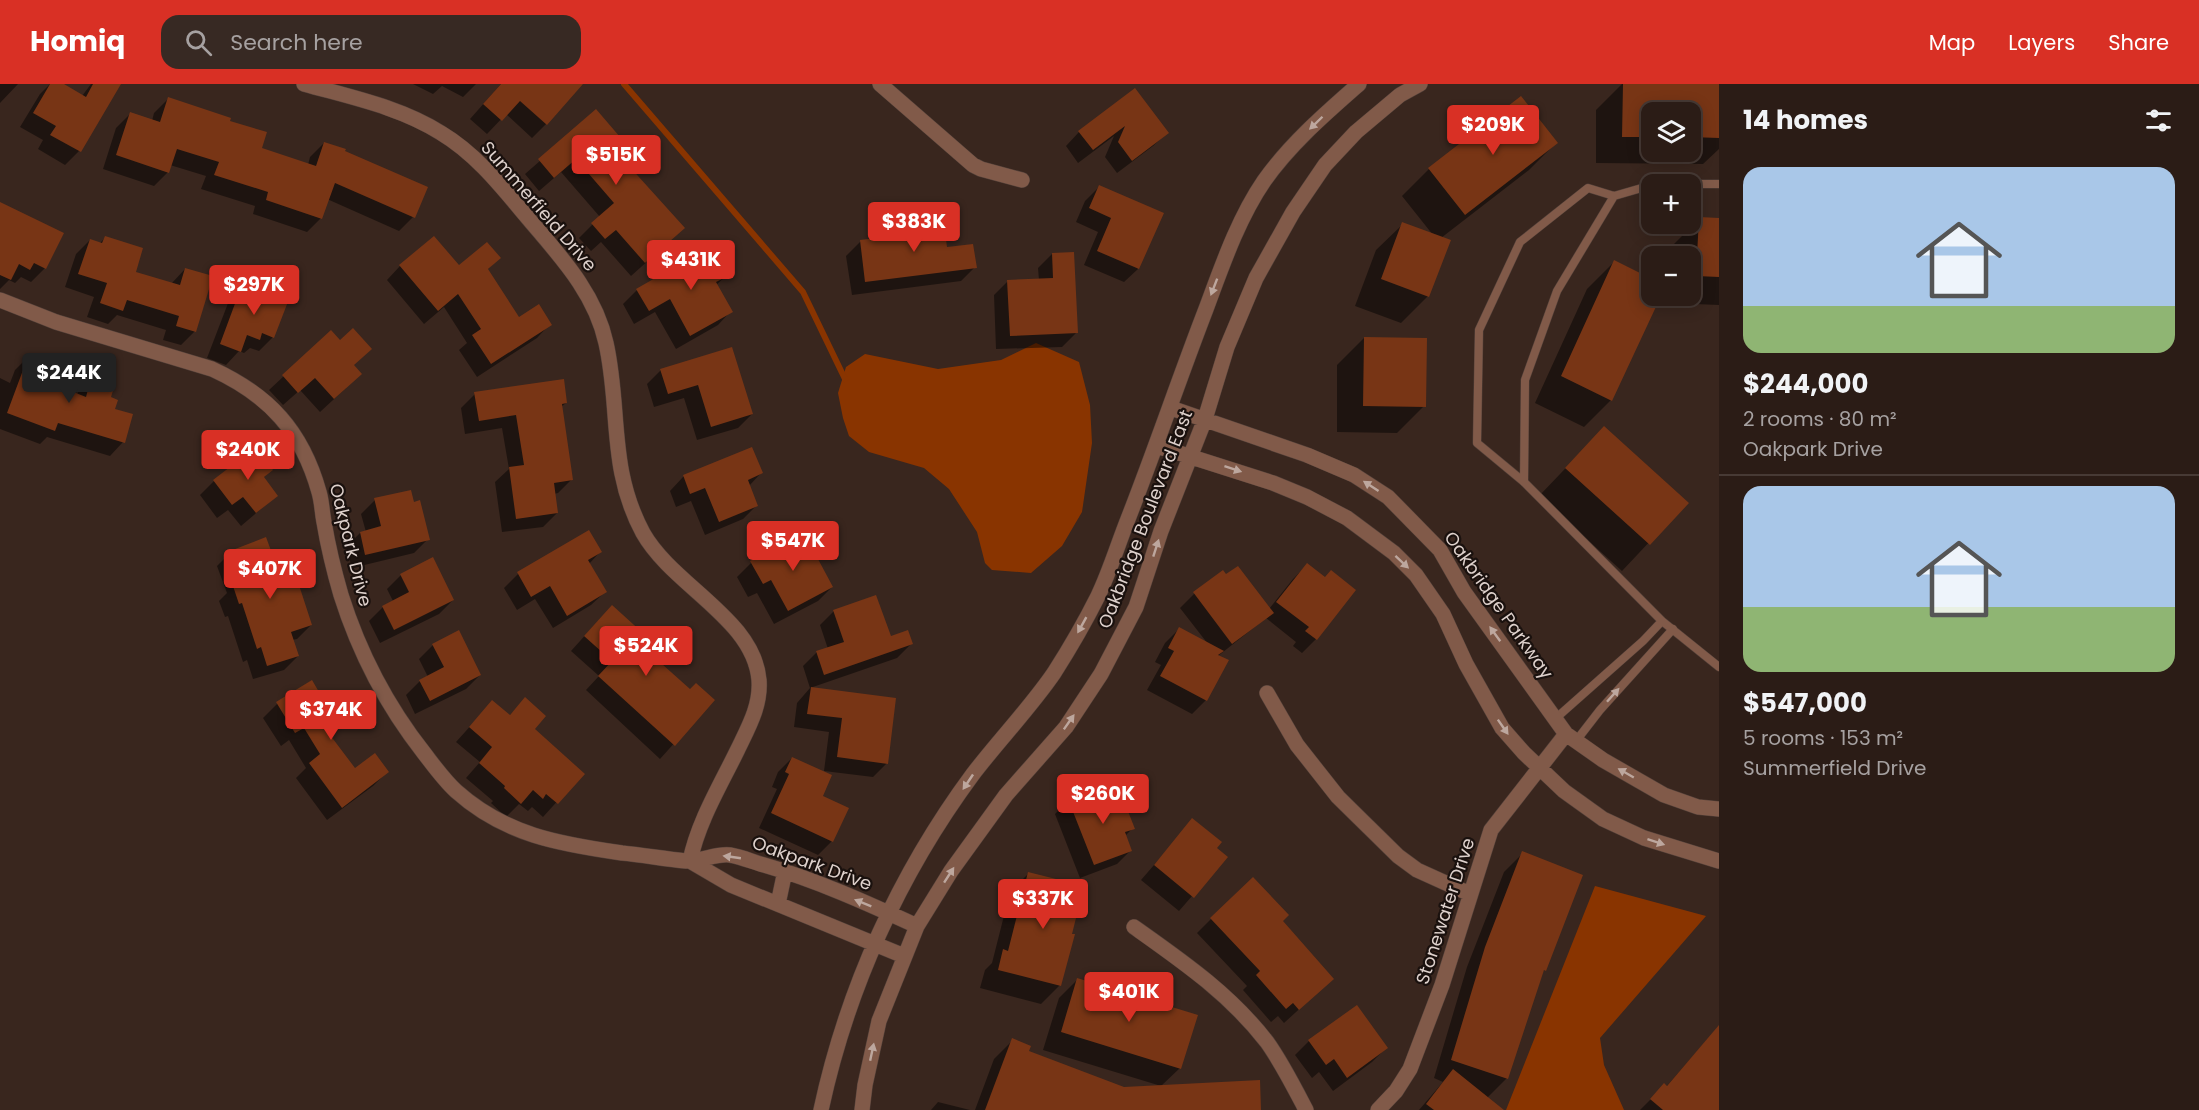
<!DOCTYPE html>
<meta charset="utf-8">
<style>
:root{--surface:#2b1c16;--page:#372923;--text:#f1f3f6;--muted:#a6a1a1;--line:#473a35;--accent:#d93025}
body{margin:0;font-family:Poppins,sans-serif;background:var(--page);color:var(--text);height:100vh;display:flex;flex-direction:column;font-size:22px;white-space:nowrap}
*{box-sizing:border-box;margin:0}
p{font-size:20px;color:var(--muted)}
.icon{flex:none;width:33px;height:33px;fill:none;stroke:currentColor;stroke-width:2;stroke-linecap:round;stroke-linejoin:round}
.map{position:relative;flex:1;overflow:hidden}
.side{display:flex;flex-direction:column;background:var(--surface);width:480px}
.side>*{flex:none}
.controls{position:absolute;left:1641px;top:18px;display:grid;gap:12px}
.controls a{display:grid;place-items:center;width:60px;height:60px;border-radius:12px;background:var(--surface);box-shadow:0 3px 15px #0003,0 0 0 2px var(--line);font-size:30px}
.price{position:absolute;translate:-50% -51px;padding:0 14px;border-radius:6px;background:var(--accent);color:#fff;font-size:20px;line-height:39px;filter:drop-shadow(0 2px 3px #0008)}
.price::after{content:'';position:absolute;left:50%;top:36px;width:18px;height:14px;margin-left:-9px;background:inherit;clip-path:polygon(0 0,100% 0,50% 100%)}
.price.current{background:#222;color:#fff}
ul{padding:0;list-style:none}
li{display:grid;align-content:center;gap:12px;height:318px;padding:0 24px}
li+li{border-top:2px solid var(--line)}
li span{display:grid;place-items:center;height:186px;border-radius:18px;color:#555}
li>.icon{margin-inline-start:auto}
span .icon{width:108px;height:108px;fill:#fffc;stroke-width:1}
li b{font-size:26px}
h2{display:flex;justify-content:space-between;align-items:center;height:72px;padding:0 24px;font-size:26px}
header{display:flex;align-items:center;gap:36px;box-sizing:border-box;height:84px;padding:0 30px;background:var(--accent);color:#fff}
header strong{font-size:28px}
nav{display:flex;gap:33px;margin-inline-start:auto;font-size:21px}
.search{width:420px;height:54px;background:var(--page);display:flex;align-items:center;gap:15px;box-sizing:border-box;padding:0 21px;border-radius:18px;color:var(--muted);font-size:22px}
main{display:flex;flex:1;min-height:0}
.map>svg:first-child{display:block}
.water{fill:#893400}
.shadow{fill:#0007;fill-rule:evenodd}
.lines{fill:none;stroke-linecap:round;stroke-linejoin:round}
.stream{stroke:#893400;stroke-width:6}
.building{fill:#783515}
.service-casing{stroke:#53413a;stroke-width:9}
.minor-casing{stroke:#53413a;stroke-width:16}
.service{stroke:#815a49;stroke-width:8}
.minor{stroke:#815a49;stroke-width:15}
.oneway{fill:#bda79e}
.labels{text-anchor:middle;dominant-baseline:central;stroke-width:4.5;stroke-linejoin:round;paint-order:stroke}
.street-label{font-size:18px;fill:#ded1cc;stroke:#1a110e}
</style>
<header>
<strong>Homiq</strong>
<div class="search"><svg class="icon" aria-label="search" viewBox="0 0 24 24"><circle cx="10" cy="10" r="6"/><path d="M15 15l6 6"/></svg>Search here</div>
<nav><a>Map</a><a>Layers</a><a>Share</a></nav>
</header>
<main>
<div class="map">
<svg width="1719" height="1026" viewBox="0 0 1719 1026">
<rect width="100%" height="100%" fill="#39261e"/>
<path class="water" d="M1036,259L1079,278L1090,321L1092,359L1082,428L1062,462L1031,489L992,486L985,479L977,448L949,405L924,384L869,368L849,352L843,334L838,309L846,283L865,270L938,285L1001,276Z
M1595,802L1706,832L1600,954L1604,981L1624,1026H1506Z"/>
<path class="shadow" d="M0,0H18L0,19Z
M50,0H61L82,12L91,0H115L118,2L79,67L65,81L38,65L43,56L20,43L40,10Z
M413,0H476L463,13L442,2L433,10Z
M501,0H570L546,40L532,54L506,30L487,50L470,35Z
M1622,0H1719V65L1703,80L1596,79V26ZM1652,28H1690V68H1652Z
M1135,6L1167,49L1153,62L1117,89L1105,73L1114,52L1078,79L1066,62L1079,48Z
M168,15L229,38L260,65L308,81L310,73L324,59L413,133L399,147L327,115L321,134L307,148L253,130L255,122L201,105L206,92L170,81L168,88L154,102L103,85L116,44L130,30L152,37L154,29Z
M596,28L669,158L631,192L601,158L591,167L579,154L600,133L561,88L539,107L525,90Z
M1556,59L1529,86L1441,154L1428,212L1401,239L1355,222L1376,166L1403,140L1433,151L1402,112L1429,85Z
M1099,103L1138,185L1124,198L1084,181L1098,148L1076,138L1085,117Z
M0,120L45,184L31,198L21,193L15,199L9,196L0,205Z
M1699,135L1719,136V221L1670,219V212H1690V172H1672V162Z
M907,138L929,144L946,165L975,183L961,197L852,211L846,172L860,158L893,154Z
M105,154L134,189L171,200L185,185L195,247L181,261L163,256L166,246L117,231L108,240L87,233L94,213L65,203L76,170L90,156L100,159Z
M1052,170L1076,249L1062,263L996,265L994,211L1008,197L1039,196L1038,184Z
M499,174L487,186L519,235L550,240L537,254L477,293L459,266L467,259L444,223L424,240L387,196L400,182L459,184Z
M1614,178L1652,212H1660L1611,316L1584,343L1535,319L1587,205Z
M726,192L716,201L731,227L718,241L676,265L655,228L634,240L623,220L637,206Z
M244,200L273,253L259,267L250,264L244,269L239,267L226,281L207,274L230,214Z
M331,248L352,282L346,304L320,328L300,306L283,321L269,306Z
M1364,254L1424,322L1397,349L1337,348V281Z
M731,264L752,330L738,344L697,356L684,314L654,323L647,300L661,286Z
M29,272L41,297L77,311L79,306L93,292L109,314L123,358L110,372L47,353L40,360L0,345V294L10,299L15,286Z
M475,310L566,319L561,323L572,395L558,409L554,410L557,429L543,443L502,448L495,398L509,385L502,344L465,350L461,324Z
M1604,344L1686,419L1622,487L1539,412Z
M256,365L271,386L263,394L276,412L241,442L228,426L217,434L200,411L214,397Z
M751,365L761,389L749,402L757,421L743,435L705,451L691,417L676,423L670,407L683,393Z
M375,416L428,455L414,469L352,484L346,463L360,449L366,448L361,430Z
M588,448L600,468L589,480L605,508L591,521L553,544L535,515L517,526L504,504L518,490Z
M231,468L276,485L300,497L297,499L311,541L297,555L292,556L298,572L284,586L253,595L247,576L243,578L228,532L225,533L219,517L227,509L217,482Z
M751,479L832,503L818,517L774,540L757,509L748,513L737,493Z
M1307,481L1324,494L1354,506L1316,555L1302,569L1293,562L1296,558L1266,534L1218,572L1206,616L1192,630L1147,606L1161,581L1155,578L1165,559L1179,545L1208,560L1180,524L1194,510L1223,488L1269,525L1293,495Z
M401,491L453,516L439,530L380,559L369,537L383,523L393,517L387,505Z
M834,527L890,554L911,560L897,574L810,604L803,582L817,568L828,565L820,541Z
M598,537L651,572L690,607L713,616L660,675L586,606L599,592L571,567Z
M433,561L480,591L466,605L415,630L406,611L420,597L428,593L419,575Z
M810,604L895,615L887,679L873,693L824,687L829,648L794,643L797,619Z
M525,615L533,646L582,690L543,733L532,723L528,727L519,720L506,733L491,719L493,717L466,694L480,678L456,658L492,618L509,632Z
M277,620L358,627L344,640L328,651L354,686L387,688L373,702L327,736L296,694L306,684L289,656L281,662L263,634Z
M792,674L821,712L832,757L818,771L759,744L777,705L772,703L778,688Z
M1069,716L1095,718L1133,744L1125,752L1131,766L1117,780L1080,794L1055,730Z
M1193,736L1215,764L1226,773L1179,827L1141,796Z
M1523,769L1544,886L1541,889L1507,994L1487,1014L1488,1026H1419L1443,998L1434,994L1467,883L1504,788Z
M1028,790L1070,851L1060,901L1041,920L980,904L985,886L992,879L1010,808Z
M1211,835L1281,837L1318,908L1284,939L1278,932L1271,938L1243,906L1247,902L1197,849Z
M1078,895L1180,984L1161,1002L1043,966L1059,914Z
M1719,942V1026H1640L1664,1002L1666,1003Z
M1013,956L1027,968L1124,1012L1260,1026H975L994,975Z
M1309,957L1386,964L1372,978L1333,1007L1319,988L1312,994L1295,971Z
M938,1018L970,1026H931Z"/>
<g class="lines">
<path class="stream" d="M624,0L803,208L845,295"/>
</g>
<path class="building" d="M50,0H64L86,13L93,0H121L81,68L50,51L56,42L33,29Z
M501,0H583L547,41L520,17L502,37L483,20Z
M1623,0H1719V54L1690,53V28H1652V53H1622Z
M1135,4L1169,49L1132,77L1118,58L1125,42L1093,66L1078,47Z
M1521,12L1558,59L1465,131L1428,84Z
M168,13L231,34L230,37L267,48L262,64L316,82L324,58L346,65L345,67L428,103L415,134L335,99L322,135L266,116L268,108L214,91L219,78L177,65L169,89L116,71L130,28L160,38Z
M596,25L638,74L629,82L685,144L645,179L616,146L605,155L591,139L614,119L576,75L554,94L538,75Z
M1099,101L1164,129L1139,185L1097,167L1111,134L1089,124Z
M0,118L64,149L46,185L34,179L30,186L19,180L11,196L0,191Z
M929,133L931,142L944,140L947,163L973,160L977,184L865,198L860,156L908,150L906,136Z
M1699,133L1719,134V193L1696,192Z
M1402,138L1451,156L1429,213L1381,195Z
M105,152L143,164L136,188L180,201L185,184L213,192L196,248L176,242L179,232L127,216L123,227L100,219L107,199L78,190L90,155L102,159Z
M434,152L459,181L487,158L501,174L488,185L519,233L539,220L552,241L491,280L472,251L481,245L458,210L438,227L399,181Z
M711,162L728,192L716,198L733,228L690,252L670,215L649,227L636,205Z
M1074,168L1078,249L1010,252L1007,196L1053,194L1052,169Z
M1614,176L1652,195V212H1661L1612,317L1561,292Z
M243,198L289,215L274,254L262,249L260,256L247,251L241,268L220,260Z
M353,244L372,265L354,281L362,290L334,315L315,294L298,309L282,291L331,246L340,256Z
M1364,253L1427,254L1426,323L1363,322Z
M732,263L753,330L711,343L698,301L668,310L660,285Z
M29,270L49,278L43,296L86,313L92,290L116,297L111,313L118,316L115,325L133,330L125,359L58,339L55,347L7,329Z
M564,295L567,319L562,320L573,396L554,399L558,429L516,435L509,383L524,381L516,331L479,337L474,308Z
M1604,342L1689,419L1650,461L1565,384Z
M256,363L273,386L264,393L278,412L256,429L243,413L232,421L213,396Z
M752,363L763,389L748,396L758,422L719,438L705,404L690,410L683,391Z
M411,406L414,418L420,416L430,456L365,471L360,448L381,442L374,414Z
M589,446L602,468L588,476L607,508L567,532L550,502L531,513L517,488Z
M804,449L833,503L788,527L771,496L763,500L750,477Z
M266,453L277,483L294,477L301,497L298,498L312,541L291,548L299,572L267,582L261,563L257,565L242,519L239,520L233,502L242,498L230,467Z
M433,473L454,516L394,546L382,522L409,508L400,490Z
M1307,479L1325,493L1331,486L1356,506L1317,556L1305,547L1309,543L1276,518Z
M1238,482L1274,529L1232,560L1193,508L1223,486L1226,490Z
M876,511L891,552L908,546L913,560L824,591L816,567L844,558L833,526Z
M612,521L644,550L647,547L663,562L653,572L690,605L696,599L715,616L675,662L598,592L612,577L584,552Z
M1179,543L1224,567L1218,571L1229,576L1207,617L1160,592L1174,567L1168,564Z
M459,546L481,591L430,617L419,596L444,583L432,560Z
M312,596L326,620L348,606L360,627L327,647L355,684L375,669L389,688L342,724L309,679L320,670L304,644L295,649L276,618Z
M811,603L896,614L888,680L837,673L842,634L807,630Z
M525,613L546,632L535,645L585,690L558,720L546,710L543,715L533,706L521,720L504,704L505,702L479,679L492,663L469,643L492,616L510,631Z
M792,673L832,691L823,712L849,724L833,758L771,729L789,690L785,688Z
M1091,705L1096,717L1120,707L1135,745L1125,748L1132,767L1094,781L1068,715Z
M1192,734L1222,758L1217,764L1228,773L1194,814L1154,781Z
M1522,767L1583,791L1546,887L1544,886L1508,995L1451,976L1485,863Z
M1028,788L1084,802L1072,850H1075L1061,902L998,886L1003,865L1008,867Z
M1253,793L1289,831L1283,837L1334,895L1299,926L1293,919L1286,925L1256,891L1260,887L1210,834Z
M1077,894L1198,931L1181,985L1061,948Z
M1357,921L1388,964L1347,994L1334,975L1326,981L1308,956Z
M1719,941V1026H1663L1650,1015L1664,999L1667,1002Z
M1012,954L1031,962L1029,967L1124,1003L1260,996L1261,1026H985Z
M1453,985L1504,1026H1434L1426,1020Z"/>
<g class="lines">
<g class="service-casing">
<path id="service" d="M1654,100H1719
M1652,101L1614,112L1588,104L1520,158L1479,246L1477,359L1524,398L1662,537L1719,583
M1524,398L1525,296L1557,207L1614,112
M1555,635L1643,557L1662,537
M1576,657L1600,626L1673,545"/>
</g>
<g class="minor-casing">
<path id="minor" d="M304,0C350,13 400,23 441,49C476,70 501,102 527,133C559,171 595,208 606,259C621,326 608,384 643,449C673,502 754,535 759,596C761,622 748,644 737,667C720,702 698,738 690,777
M880,0L973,81L981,85L1022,96
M0,216L56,238L212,285C269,311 302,347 319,408C322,418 322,428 324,438C328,462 334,487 341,511C359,568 387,622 424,669C434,682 444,696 456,707C505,751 559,760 622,769C643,771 665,775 686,777C701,778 716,769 730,771C742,773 753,778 764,781C816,796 867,819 917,842
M1171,324L1307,371L1354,391L1388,413L1440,466L1464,508L1566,650L1603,676L1664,711L1698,723L1719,725
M1157,362L1273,399L1307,413L1347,434L1394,469L1416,491L1443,530L1466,580L1502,644L1524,669L1564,707L1603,735L1644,754L1719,777
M1267,609L1297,661L1338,713L1398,772L1417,786L1470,810
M690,777L731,801L904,872
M778,820L785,787
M1134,843C1182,877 1230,910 1267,958C1282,979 1294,1003 1306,1026
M821,1026C847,905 899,790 973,690C999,656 1030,624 1054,589C1070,564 1085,538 1098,512C1110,487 1118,460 1128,435C1155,366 1179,295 1206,225C1222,182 1238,135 1264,97C1290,60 1326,29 1359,0
M862,1026L865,1001L879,937L917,842L951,787L1006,711L1066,643L1101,590L1136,523L1161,447L1205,335L1227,263L1256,194L1293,128L1325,81L1356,48L1400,11L1420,0
M1378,1026L1396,1007L1410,985L1442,901L1491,746L1566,650"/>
</g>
<use href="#service" class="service"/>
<use href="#minor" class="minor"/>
</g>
<defs><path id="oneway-solid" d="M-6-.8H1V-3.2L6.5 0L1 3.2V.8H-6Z" transform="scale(1.5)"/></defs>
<g class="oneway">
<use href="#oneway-solid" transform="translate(1316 39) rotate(136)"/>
<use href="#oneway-solid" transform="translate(1214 203) rotate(111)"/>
<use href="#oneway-solid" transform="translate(1233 385) rotate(18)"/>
<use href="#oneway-solid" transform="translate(1371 402) rotate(-147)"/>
<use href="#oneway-solid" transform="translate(1156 464) rotate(-72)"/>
<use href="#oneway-solid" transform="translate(1402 478) rotate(43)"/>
<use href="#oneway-solid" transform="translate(1082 541) rotate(119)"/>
<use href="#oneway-solid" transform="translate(1495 550) rotate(-126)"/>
<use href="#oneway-solid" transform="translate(1613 611) rotate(-48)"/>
<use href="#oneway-solid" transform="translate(1069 638) rotate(-55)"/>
<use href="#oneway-solid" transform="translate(1503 643) rotate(55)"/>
<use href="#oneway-solid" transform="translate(1626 689) rotate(-150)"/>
<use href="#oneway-solid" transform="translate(968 698) rotate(124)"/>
<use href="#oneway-solid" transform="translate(1656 758) rotate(18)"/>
<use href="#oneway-solid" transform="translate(732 773) rotate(-172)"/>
<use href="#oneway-solid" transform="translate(949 791) rotate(-57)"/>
<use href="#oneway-solid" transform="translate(863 819) rotate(-158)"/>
<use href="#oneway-solid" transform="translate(872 968) rotate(-78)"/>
</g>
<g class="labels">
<g class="street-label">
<text transform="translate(539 122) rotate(49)">Summerfield Drive</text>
<text transform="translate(1145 435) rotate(-69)">Oakbridge Boulevard East</text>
<text transform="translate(351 461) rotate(76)">Oakpark Drive</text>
<text transform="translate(1499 521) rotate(55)">Oakbridge Parkway</text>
<text transform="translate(812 779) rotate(20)">Oakpark Drive</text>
<text transform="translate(1445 827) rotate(-72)">Stonewater Drive</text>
</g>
</g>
</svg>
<div class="controls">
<a><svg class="icon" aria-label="layers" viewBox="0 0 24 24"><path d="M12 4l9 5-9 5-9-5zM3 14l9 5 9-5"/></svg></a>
<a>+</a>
<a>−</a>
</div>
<b class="price" style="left:1493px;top:72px">$209K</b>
<b class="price" style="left:616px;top:102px">$515K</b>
<b class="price" style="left:914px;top:169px">$383K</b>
<b class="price" style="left:691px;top:207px">$431K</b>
<b class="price" style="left:254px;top:232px">$297K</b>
<b class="price current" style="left:69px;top:320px">$244K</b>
<b class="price" style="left:248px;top:397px">$240K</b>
<b class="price" style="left:793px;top:488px">$547K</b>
<b class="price" style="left:270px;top:516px">$407K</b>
<b class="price" style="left:646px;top:593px">$524K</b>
<b class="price" style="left:331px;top:657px">$374K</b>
<b class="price" style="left:1103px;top:741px">$260K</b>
<b class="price" style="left:1043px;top:846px">$337K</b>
<b class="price" style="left:1129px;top:939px">$401K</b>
</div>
<section class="side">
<h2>14 homes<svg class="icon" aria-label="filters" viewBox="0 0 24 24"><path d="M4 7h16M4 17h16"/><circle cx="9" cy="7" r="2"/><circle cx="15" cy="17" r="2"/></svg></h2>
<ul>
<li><span style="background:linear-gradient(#a9c7e8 75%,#8fb573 0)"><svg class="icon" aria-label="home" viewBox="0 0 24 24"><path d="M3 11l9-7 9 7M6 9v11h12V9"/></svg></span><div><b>$244,000</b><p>2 rooms · 80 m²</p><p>Oakpark Drive</p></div></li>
<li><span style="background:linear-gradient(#a9c7e8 65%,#8fb573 0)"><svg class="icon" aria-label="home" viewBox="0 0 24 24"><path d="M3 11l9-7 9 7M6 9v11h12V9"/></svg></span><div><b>$547,000</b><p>5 rooms · 153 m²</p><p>Summerfield Drive</p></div></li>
</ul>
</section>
</main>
